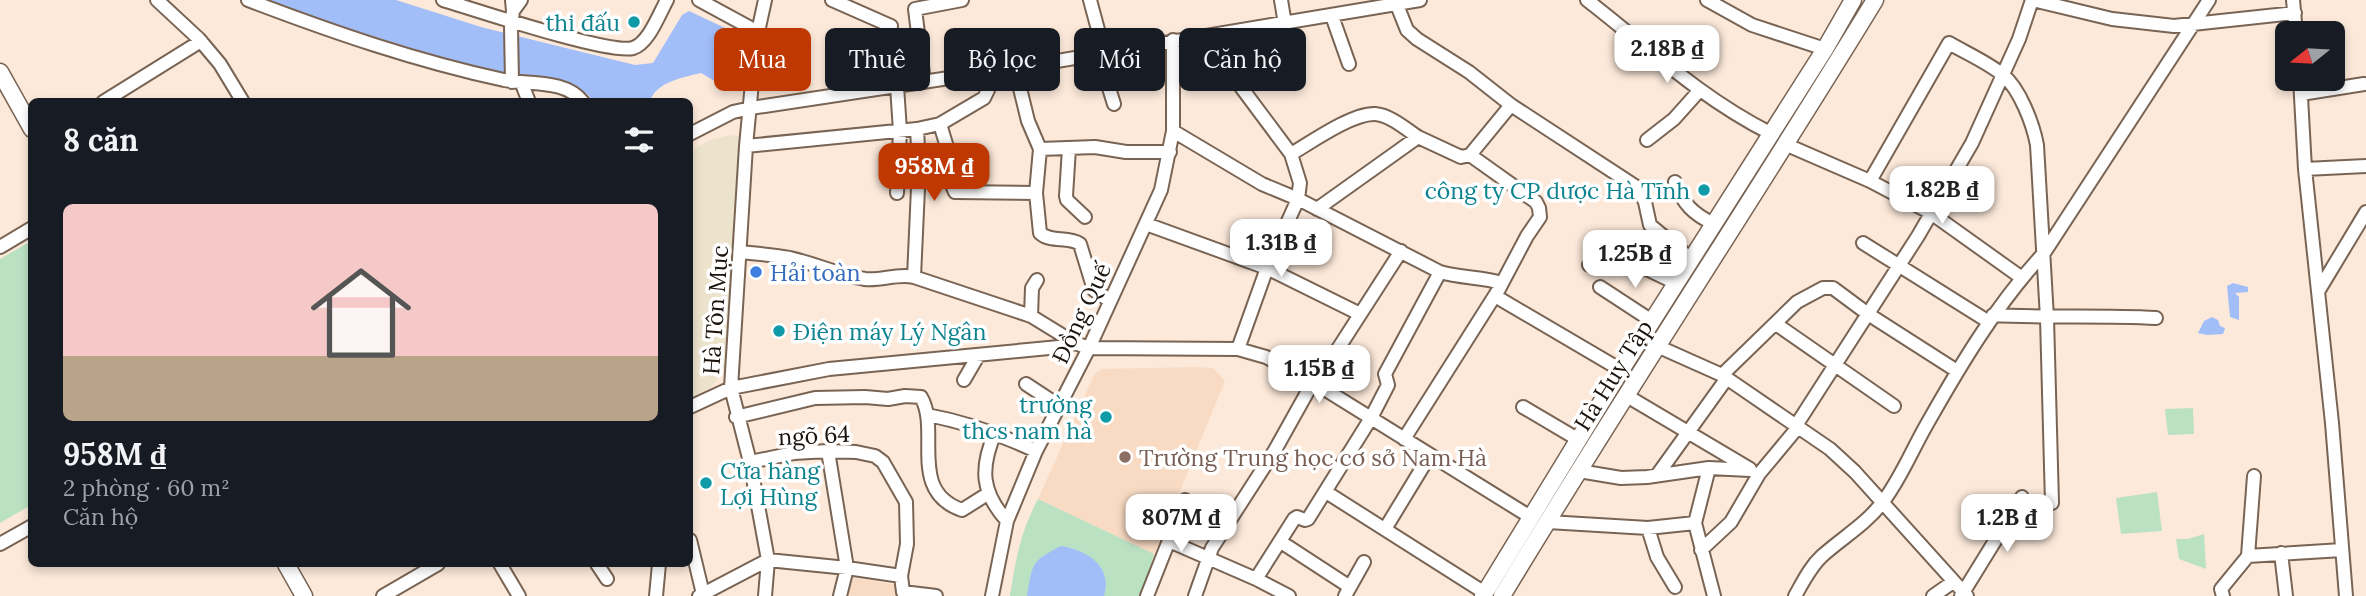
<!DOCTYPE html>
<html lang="vi">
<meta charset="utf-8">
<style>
:root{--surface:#171b24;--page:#242831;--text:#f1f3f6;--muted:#9ea1a6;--accent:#c03801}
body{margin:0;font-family:Lora,serif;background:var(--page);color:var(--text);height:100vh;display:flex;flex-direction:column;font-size:26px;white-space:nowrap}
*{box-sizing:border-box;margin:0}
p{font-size:23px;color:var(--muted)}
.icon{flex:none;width:38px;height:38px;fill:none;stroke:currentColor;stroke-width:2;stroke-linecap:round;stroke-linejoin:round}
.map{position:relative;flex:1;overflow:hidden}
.drawer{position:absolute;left:28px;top:98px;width:665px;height:469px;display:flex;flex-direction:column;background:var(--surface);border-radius:10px;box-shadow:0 4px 10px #0003}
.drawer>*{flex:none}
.banner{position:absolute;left:714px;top:28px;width:665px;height:63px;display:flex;gap:14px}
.needle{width:46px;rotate:252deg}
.tools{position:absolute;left:2275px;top:21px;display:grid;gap:14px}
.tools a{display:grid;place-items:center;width:70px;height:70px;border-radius:10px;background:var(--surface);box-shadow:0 4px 10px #0003;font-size:35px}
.price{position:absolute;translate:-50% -60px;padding:0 16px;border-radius:14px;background:#fff;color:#222;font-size:23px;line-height:46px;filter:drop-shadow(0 2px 4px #0008)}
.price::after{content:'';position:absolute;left:50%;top:42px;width:21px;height:16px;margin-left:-10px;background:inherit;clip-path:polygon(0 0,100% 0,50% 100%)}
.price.on{background:var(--accent);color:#fff}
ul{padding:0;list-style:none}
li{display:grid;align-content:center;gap:14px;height:371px;padding:0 35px}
li span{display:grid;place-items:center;height:217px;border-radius:10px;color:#555}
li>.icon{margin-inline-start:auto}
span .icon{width:126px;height:126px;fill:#fffc;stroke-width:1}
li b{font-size:30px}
h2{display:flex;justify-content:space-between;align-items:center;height:84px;padding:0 35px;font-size:30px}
.tag{padding:0 24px;border-radius:10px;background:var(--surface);box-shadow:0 4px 10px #0003;font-size:24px;line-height:63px}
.tag.on{background:var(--accent);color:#fff}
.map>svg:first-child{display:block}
.commercial{fill:#ece3cd}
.built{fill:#f9dbc3}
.green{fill:#bbe1c3}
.water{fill:#a2bef9}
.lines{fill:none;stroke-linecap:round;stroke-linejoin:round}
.minor-casing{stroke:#796454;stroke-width:16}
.major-casing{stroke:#796454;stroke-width:19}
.minor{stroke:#fff;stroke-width:12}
.major{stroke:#fff;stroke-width:16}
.culture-dot{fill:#0f9aa8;stroke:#fff;stroke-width:2.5}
.shop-dot{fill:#3f7fe0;stroke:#fff;stroke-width:2.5}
.education-dot{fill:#8d6e63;stroke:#fff;stroke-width:2.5}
.labels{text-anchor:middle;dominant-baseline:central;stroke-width:7;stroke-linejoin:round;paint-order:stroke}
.culture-label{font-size:23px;fill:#0d838f;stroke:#fff;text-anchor:end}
.shop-label{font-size:23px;fill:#366cbe;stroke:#fff;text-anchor:start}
.street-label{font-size:23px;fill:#1b130d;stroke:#fff}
.education-label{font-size:23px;fill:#785e54;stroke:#fff;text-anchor:start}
</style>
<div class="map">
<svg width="2366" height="596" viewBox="0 0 2366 596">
<rect width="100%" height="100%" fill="#fce9da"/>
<path class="commercial" d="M731,135L742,137L726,359L730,365L709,389L690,400V152L709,140Z"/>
<path class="built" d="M1196,367L1213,368L1225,381L1154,554L1038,499L1095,373L1102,369Z
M849,577L896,585L906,596H846Z"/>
<path class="green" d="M31,241V505L0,523V259Z
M2193,408L2194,434L2168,435L2165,409Z
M2157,492L2162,531L2121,534L2116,498Z
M1038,499L1154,554L1142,596H1010C1016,558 1020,533 1038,499Z
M2204,534L2206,569L2179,559L2176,539H2188Z"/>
<path class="water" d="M268,0H396L481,27L635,65L653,63L682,15L689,11L738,34C747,45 740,77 731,86H723L701,73C684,77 656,82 650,101H594L586,93L580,91L443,58L321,20Z
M2233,283L2248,287V292L2235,293L2239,297V320L2230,317L2227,286Z
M2212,317L2218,320L2220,326L2225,328L2223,334L2207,335L2198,333L2204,321Z
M1061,546C1087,550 1113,566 1104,596H1027C1033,563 1030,562 1061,546Z"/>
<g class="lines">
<g class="minor-casing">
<path id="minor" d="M157,0L199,39L220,64L243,102
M248,0C332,32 416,61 504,80C530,85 565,79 583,102
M443,0C473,9 610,55 633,48C649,43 659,14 667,0
M512,0L513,11L521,0
M699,0L758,32
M832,0L891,26
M1090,0L1104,52
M1281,0L1285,24
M1587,0C1649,48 1699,97 1770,133
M1707,0L1752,25L1825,49
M2033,0L2112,19L2174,26L2295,13
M2293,0L2296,33
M1397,5L1407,30L1417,39L1469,72L1511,105L1638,188L1645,202L1650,225L1691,259
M1332,16L1349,64
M1203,36L1291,154L1300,183L1298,199L1267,268L1238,349
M1098,53L1114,104
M1015,68L1028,121L1040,149L1036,193L1040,233C1051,243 1068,236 1080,244L1094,290L1110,301
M2300,79L2305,169L2332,423L2346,596
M512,82L511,27L513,11
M924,82L915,9L962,0
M522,84L529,102
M2301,94L2364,84
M103,102L201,41
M940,124L950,157L952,185L955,192L1036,193
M1173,131L1262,184L1298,199L1440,272C1461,278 1482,277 1502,283
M690,134L733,112L751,108L1015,68L1420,0
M1647,140L1674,119L1699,91
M1787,145L1870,181L1931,213L2022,278
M746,146L917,129L940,124L984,98L988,90L987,72
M1069,148L1066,196L1067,200L1085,217
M1040,149L1095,147L1126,152H1170
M1291,154C1310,143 1352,113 1375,114C1390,115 1406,129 1418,137
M2305,169L2366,166
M1870,181L1949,43C1966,53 1987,62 2003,75C2020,89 2033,124 2037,145L2047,318L2052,503
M1675,182C1683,204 1693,214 1714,224
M897,193L900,131L897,86
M1317,209L1418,137L1461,157L1470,155L1511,105
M1146,224L1267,268L1360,314
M1863,243L1989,322
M0,247L32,228
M741,252C757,254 774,255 790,258C816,264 839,275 865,279C881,281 898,273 914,277L1031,316L1075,343L1089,348L1238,349L1266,357L1313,382L1532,518
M1589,265L1600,249H1605L1676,283
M914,277L919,166L917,129
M1600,287L1652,321
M2319,290L2366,212
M1495,296L1621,370
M1993,315C2048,318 2102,315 2156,318
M1031,316L1032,288L1037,280
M1776,324L1894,406
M1657,346L1722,375L1830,449L1855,472L1967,596
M1722,375L1797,302L1823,288H1833L1868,314L1957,371
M964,380L978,356
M1026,384L1061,407
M1627,396L1750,469
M690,407L731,388L829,369L1059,347L1075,343
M1523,407L1579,440
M927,415C966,422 1001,435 1036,451
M736,417L815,398L865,397L888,399L905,396L921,397C941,431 907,491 962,510L989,493
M1797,424L1918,236L1972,143L2019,39L2032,0
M995,433C980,468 981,492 1007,521
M1404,439L1499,289L1527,236L1540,217L1539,208L1536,202L1470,155
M828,451L847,568L840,596
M750,462L794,453L828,451L856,452L875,456L883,462L906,502L907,544L901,576L903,592L936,596
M1709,468L1695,523L1714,596
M1579,471L1621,478L1647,477L1709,468L1750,470
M1658,474L1727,378
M1326,492L1485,593
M1548,522L1648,528L1695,523
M1648,528L1657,557L1675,587
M1385,529L1430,455
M690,540L703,594
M1169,541L1256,579L1289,596
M1281,542L1350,587
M0,544L32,526
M1701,550L1731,522L1759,474L1799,426
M2281,553L2286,596
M2248,556L2342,550
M500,564L519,596
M597,564L607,579
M1256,579L1294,519L1297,517L1305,520L1308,519L1371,418L1388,385L1385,374L1440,272
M383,596L438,564
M656,596L659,564
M699,596L768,560L847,568L901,576
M765,596L768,560L750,462L731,388L746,146L756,41L765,0
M992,596L1007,521L1036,451L1089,348L1161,190L1173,131V40
M1147,596L1185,500
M1195,596L1212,548L1275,450L1313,382L1334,355L1401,251
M1345,596L1364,562
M1795,596C1803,582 1810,567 1822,556C1842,538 1865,525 1882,503C1900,480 1912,450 1927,424C1961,364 1996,305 2044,253L2209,0
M1933,596L1953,582
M1961,596L2022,497
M2223,596L2221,589L2248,556L2254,476"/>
</g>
<g class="major-casing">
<path id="major" d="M0,72L32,129
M286,564L304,596
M1483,596L1621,370L1825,49L1853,0
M1502,596C1623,395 1753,200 1875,0"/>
</g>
<use href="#minor" class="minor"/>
<use href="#major" class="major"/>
</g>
<g class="culture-dot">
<circle cx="634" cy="22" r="7"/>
<circle cx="1704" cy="190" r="7"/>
<circle cx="779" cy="331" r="7"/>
<circle cx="1106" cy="417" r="7"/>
<circle cx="706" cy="483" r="7"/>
</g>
<circle class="shop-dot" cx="756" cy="272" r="7"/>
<circle class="education-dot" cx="1125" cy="457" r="7"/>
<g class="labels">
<g class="culture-label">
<text x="620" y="22">thi đấu</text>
<text x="1690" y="190">công ty CP dược Hà Tĩnh</text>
<text x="793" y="331" text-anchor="start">Điện máy Lý Ngân</text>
<text x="1092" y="404">trường<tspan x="1092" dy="26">thcs nam hà</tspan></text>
<text x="720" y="470" text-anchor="start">Cửa hàng<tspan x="720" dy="26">Lợi Hùng</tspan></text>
</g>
<g class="shop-label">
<text x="770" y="272">Hải toàn</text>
</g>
<g class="street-label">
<text transform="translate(715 310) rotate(-86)">Hà Tôn Mục</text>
<text transform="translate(1081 313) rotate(-65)">Đồng Quế</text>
<text transform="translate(1613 375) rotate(-58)">Hà Huy Tập</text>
<text transform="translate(814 435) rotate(-3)">ngõ 64</text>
</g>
<g class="education-label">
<text x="1139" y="457">Trường Trung học cơ sở Nam Hà</text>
</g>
</g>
</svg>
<div class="tools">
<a><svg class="needle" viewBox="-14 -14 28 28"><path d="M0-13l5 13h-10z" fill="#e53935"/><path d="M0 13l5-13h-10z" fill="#9ea1a6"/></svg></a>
</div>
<b class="price" style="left:1667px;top:85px">2.18B ₫</b>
<b class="price on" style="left:934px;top:203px">958M ₫</b>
<b class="price" style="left:1942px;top:226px">1.82B ₫</b>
<b class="price" style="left:1281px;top:279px">1.31B ₫</b>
<b class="price" style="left:1635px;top:290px">1.25B ₫</b>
<b class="price" style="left:1319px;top:405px">1.15B ₫</b>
<b class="price" style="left:1181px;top:554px">807M ₫</b>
<b class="price" style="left:2007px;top:554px">1.2B ₫</b>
<div class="banner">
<a class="tag on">Mua</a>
<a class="tag">Thuê</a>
<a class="tag">Bộ lọc</a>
<a class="tag">Mới</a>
<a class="tag">Căn hộ</a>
</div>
<section class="drawer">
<h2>8 căn<svg class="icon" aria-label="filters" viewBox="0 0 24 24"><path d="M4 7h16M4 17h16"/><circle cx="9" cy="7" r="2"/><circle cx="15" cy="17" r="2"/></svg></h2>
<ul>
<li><span style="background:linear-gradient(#f6c9c9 70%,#b9a48a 0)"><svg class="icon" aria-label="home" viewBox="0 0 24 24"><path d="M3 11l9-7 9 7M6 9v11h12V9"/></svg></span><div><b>958M ₫</b><p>2 phòng · 60 m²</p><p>Căn hộ</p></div></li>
</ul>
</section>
</div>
